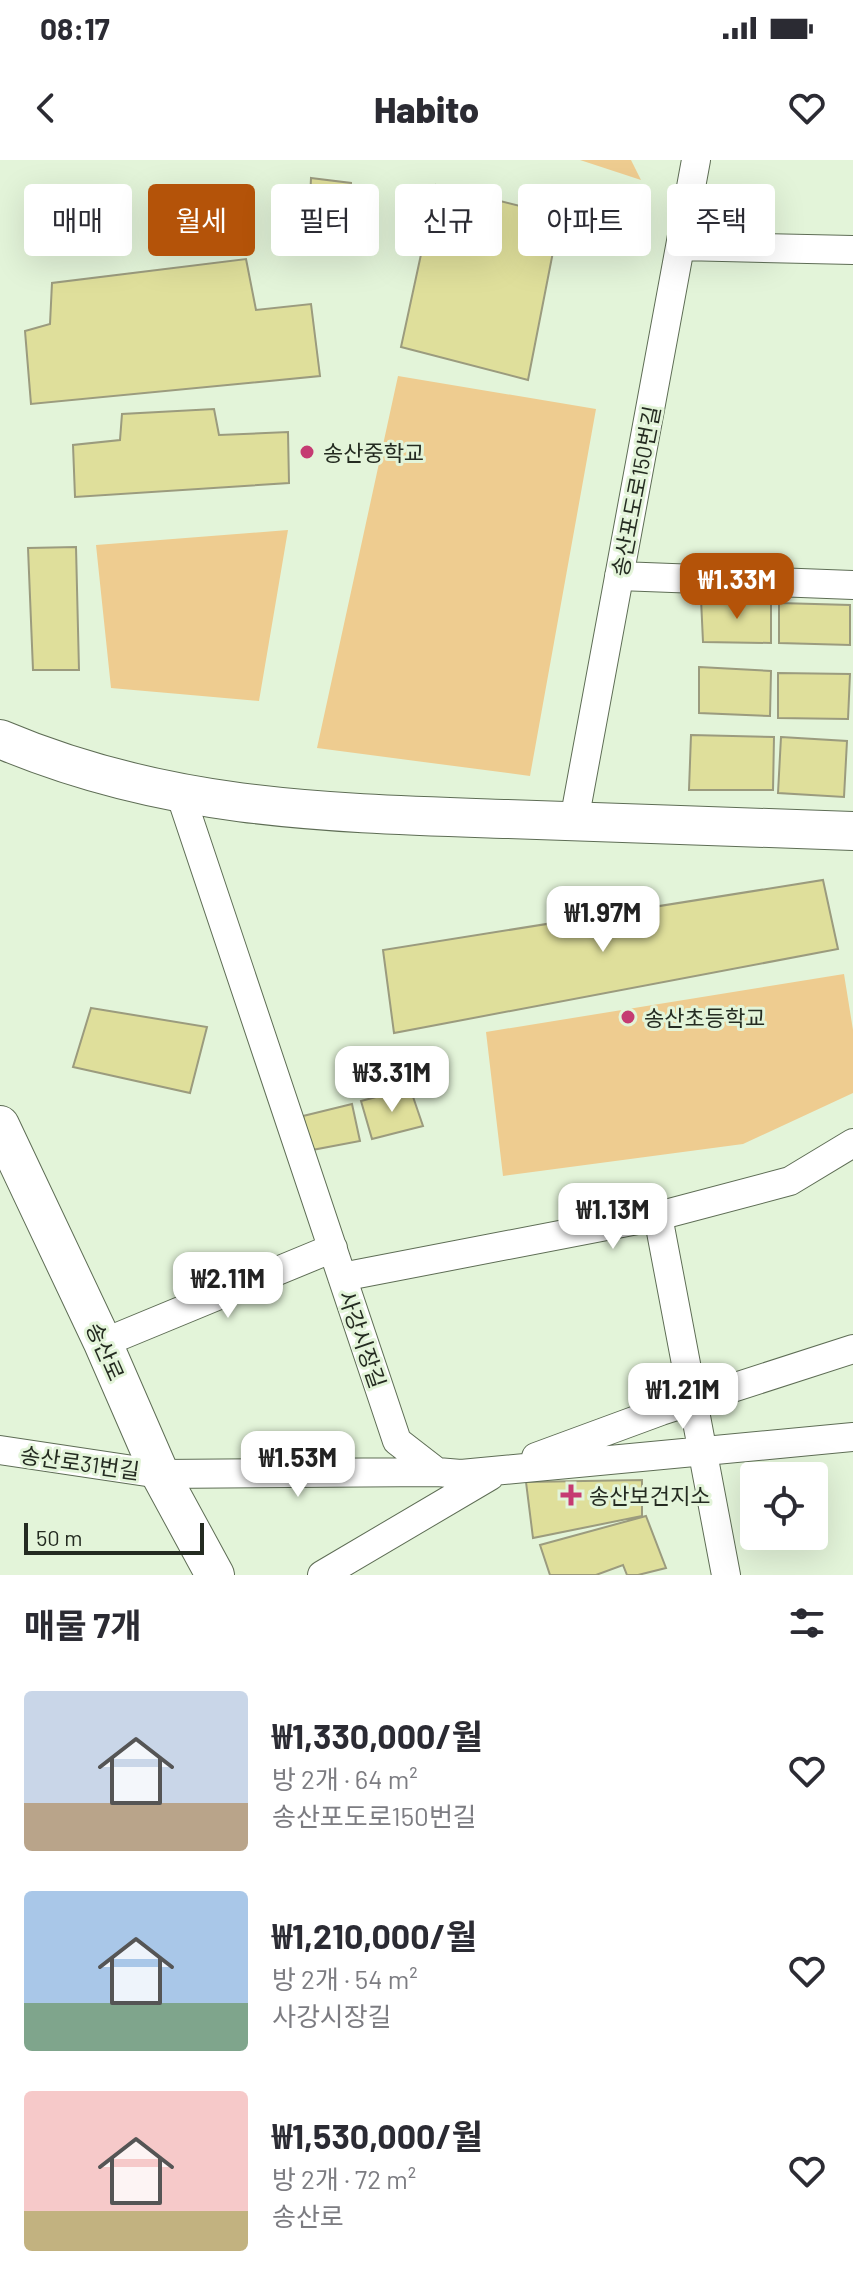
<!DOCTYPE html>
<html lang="ko">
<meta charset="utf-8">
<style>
:root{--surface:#fff;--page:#f7f7f7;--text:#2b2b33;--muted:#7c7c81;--accent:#b45309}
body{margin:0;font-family:Barlow,"Noto Sans KR",sans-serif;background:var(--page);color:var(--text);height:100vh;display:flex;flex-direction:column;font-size:30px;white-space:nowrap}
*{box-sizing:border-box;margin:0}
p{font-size:26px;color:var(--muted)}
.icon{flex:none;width:44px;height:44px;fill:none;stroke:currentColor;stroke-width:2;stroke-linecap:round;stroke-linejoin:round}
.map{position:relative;height:1415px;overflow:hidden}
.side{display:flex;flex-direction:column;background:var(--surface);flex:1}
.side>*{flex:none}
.guide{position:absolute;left:24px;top:24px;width:806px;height:72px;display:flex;gap:16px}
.buttons{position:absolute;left:740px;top:1302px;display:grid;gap:16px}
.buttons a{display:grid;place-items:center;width:88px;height:88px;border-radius:8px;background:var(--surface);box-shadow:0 8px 32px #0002;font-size:40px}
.scale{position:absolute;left:24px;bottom:20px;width:180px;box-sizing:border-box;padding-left:8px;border:4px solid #242b21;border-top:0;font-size:22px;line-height:28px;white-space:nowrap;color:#242b21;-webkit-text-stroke:6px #e3f4d9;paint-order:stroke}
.price{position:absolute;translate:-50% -68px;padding:0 18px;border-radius:16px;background:#fff;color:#222;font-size:26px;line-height:52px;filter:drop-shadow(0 2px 4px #0008)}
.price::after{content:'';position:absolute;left:50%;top:48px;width:24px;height:18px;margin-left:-12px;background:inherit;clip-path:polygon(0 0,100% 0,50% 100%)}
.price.active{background:var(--accent);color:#fff}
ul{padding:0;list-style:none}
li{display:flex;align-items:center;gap:24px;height:200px;padding:0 24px}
li span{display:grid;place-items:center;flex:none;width:224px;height:160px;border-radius:8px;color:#555}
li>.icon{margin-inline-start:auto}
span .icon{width:96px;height:96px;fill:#fffc;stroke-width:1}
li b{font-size:34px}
h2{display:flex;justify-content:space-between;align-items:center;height:96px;padding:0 24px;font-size:34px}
.chip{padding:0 28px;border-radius:8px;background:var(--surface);box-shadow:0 8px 32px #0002;font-size:28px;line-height:72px}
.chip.active{background:var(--accent);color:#fff}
.status{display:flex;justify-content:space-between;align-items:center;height:56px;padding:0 40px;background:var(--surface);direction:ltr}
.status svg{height:22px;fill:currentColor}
header{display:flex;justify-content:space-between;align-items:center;height:104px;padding:0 24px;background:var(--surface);font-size:36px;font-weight:800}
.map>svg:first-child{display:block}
.green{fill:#eecc90}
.building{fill:#dfdf9b;stroke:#9b9b7e;stroke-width:2}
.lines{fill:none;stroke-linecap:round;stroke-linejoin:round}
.minor-casing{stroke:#5e6d55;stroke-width:30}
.secondary-casing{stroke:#5e6d55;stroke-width:40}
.minor{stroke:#fff;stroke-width:28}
.secondary{stroke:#fff;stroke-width:38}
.poi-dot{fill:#c53b72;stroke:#e3f4d9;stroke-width:3}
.labels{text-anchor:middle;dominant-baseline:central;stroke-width:6;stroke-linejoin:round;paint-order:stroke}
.poi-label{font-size:22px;fill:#242b21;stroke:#e3f4d9;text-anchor:start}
.street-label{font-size:22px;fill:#242b21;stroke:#e3f4d9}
</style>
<div class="status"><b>08:17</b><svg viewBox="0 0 49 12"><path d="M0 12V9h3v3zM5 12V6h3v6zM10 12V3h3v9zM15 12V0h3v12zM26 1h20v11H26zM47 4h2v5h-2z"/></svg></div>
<header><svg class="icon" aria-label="back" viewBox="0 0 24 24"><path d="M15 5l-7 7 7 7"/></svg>Habito<svg class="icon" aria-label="heart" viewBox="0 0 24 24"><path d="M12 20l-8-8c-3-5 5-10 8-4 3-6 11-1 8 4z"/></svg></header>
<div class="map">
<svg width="853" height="1415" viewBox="0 0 853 1415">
<rect width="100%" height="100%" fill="#e3f4d9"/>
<path class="green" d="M580,0H631L641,20Z
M398,216L596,249L530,616L317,588Z
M288,370L259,541L111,528L96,385Z
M844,814L853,870V933L743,984L503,1016L486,872Z"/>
<path class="building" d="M311,18L351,23L352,64L309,63Z
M436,25L560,56L528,220L401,187Z
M246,99L256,150L311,144L320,216L31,244L25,171L50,164L52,123Z
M214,249L219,275L288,272L289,323L75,337L73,285L120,280L122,254Z
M76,387L79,510H33L28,388Z
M701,439H771V483L703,482Z
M779,443L850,445V485L779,483Z
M699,507L771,511L770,556L699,553Z
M778,513L850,514L848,559L778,558Z
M691,575L774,577L773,630H689Z
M781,577L847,581L844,637L778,633Z
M823,720L838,789L394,873L383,790Z
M91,848L207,867L190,933L73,907Z
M410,928L423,966L372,979L361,941Z
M352,944L360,981L312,990L303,956Z
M642,1320V1356L533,1378L526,1322Z
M646,1356L666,1408L638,1415H627L623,1405L596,1415H550L540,1385Z"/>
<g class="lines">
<g class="minor-casing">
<path id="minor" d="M681,86L853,90
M619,416L853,425
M180,633L397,1281L437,1312L461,1314L853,1277
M574,661L696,0
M658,1056L726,1415
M342,1117L658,1056L790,1021L853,983
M103,1183L333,1088
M0,1290L160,1314L437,1312
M536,1297L661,1251L853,1189
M322,1415L490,1316"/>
</g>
<g class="secondary-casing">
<path id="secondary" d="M0,579C168,650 327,653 507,659C622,663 738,667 853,671
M0,965L103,1183L160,1314L215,1415"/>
</g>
<use href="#minor" class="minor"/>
<use href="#secondary" class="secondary"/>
</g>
<g class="poi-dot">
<circle cx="307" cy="292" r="8"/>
<circle cx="628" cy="857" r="8"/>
<path d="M567 1323h8v8h8v8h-8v8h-8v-8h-8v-8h8z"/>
</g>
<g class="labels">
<g class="poi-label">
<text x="323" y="292">송산중학교</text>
<text x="644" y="857">송산초등학교</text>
<text x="589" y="1335">송산보건지소</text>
</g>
<g class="street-label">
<text transform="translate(635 331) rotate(-79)">송산포도로150번길</text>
<text transform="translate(363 1179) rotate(71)">사강시장길</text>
<text transform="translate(106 1191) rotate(66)">송산로</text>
<text transform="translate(80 1302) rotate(8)">송산로31번길</text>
</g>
</g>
</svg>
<div class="buttons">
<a><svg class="icon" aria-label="locate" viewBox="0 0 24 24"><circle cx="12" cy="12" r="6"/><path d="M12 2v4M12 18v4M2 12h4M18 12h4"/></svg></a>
</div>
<div class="scale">50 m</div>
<b class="price active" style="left:737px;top:461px">₩1.33M</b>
<b class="price" style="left:603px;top:794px">₩1.97M</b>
<b class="price" style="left:392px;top:954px">₩3.31M</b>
<b class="price" style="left:613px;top:1091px">₩1.13M</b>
<b class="price" style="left:228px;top:1160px">₩2.11M</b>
<b class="price" style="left:683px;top:1271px">₩1.21M</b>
<b class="price" style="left:298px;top:1339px">₩1.53M</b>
<div class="guide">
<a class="chip">매매</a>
<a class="chip active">월세</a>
<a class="chip">필터</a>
<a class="chip">신규</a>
<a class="chip">아파트</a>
<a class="chip">주택</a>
</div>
</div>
<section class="side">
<h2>매물 7개<svg class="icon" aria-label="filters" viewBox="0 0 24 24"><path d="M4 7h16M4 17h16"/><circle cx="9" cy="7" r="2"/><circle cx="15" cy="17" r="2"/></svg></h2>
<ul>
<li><span style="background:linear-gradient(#c9d6e8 70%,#b9a48a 0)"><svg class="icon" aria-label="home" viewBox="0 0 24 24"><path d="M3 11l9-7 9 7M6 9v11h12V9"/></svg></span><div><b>₩1,330,000/월</b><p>방 2개 · 64 m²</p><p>송산포도로150번길</p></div><svg class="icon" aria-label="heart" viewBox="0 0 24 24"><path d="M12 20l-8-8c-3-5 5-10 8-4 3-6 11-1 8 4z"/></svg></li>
<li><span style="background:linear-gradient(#a9c7e8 70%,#7fa58c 0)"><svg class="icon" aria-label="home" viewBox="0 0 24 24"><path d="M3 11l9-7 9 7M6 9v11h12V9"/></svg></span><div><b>₩1,210,000/월</b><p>방 2개 · 54 m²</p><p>사강시장길</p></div><svg class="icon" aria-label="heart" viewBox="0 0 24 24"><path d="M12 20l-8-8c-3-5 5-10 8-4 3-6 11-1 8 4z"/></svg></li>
<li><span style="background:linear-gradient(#f6c9c9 75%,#c2b280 0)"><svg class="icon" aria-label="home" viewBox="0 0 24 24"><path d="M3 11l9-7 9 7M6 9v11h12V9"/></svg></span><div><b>₩1,530,000/월</b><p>방 2개 · 72 m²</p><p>송산로</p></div><svg class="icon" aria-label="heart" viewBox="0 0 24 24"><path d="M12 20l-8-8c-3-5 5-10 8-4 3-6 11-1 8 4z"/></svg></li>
</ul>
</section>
